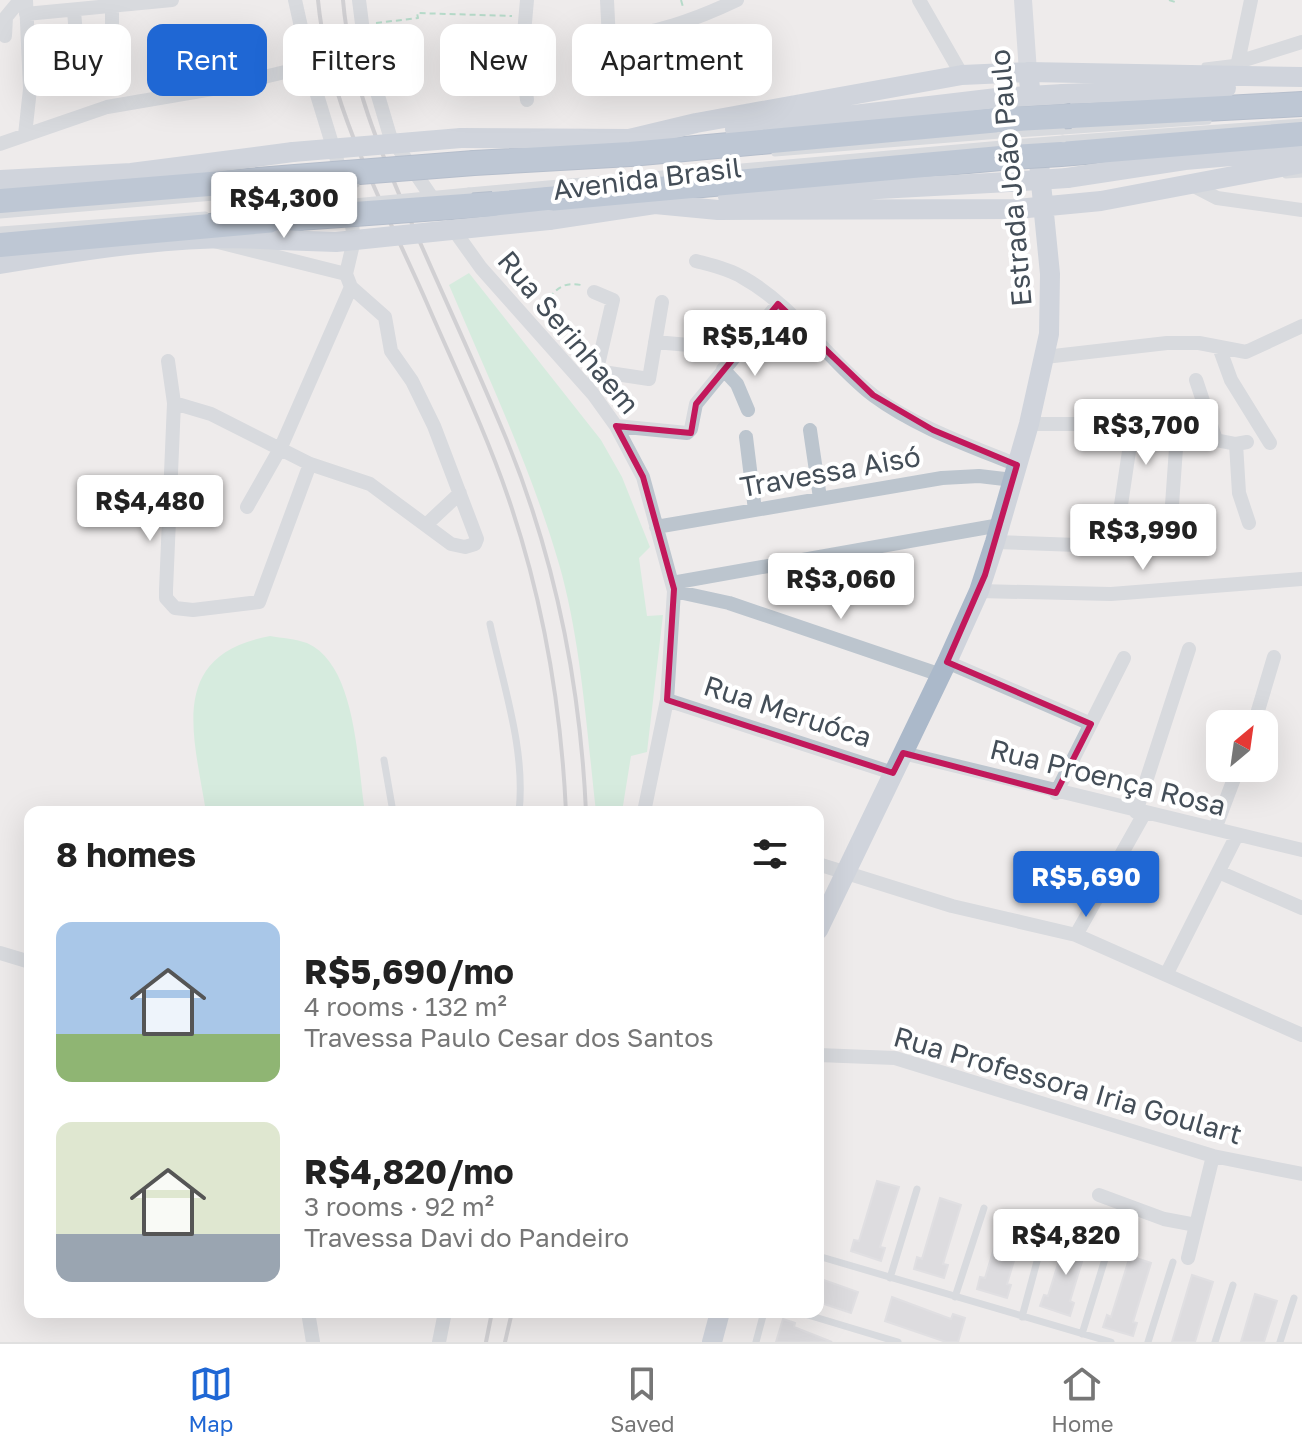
<!DOCTYPE html>
<meta charset="utf-8">
<style>
:root{--surface:#fff;--page:#f2f2f2;--text:#222;--muted:#767676;--line:#e0e0e0;--accent:#1f67d4}
body{margin:0;font-family:"Golos Text",sans-serif;background:var(--page);color:var(--text);height:100vh;display:flex;flex-direction:column;font-size:30px;white-space:nowrap}
*{box-sizing:border-box;margin:0}
p{font-size:26px;color:var(--muted)}
.icon{flex:none;width:44px;height:44px;fill:none;stroke:currentColor;stroke-width:2;stroke-linecap:round;stroke-linejoin:round}
.map{position:relative;flex:1;overflow:hidden}
.side{position:absolute;left:24px;top:806px;width:800px;height:512px;display:flex;flex-direction:column;background:var(--surface);border-radius:16px;box-shadow:0 8px 32px #0002}
.side>*{flex:none}
.banner{position:absolute;left:24px;top:24px;width:800px;height:72px;display:flex;gap:16px}
.needle{width:52px;rotate:29deg}
.buttons{position:absolute;left:1206px;top:710px;display:grid;gap:16px}
.buttons a{display:grid;place-items:center;width:72px;height:72px;border-radius:16px;background:var(--surface);box-shadow:0 8px 32px #0002;font-size:40px}
.price{position:absolute;translate:-50% -68px;padding:0 18px;border-radius:8px;background:#fff;color:#222;font-size:26px;line-height:52px;filter:drop-shadow(0 2px 4px #0008)}
.price::after{content:'';position:absolute;left:50%;top:48px;width:24px;height:18px;margin-left:-12px;background:inherit;clip-path:polygon(0 0,100% 0,50% 100%)}
.price.active{background:var(--accent);color:#fff}
ul{padding:0;list-style:none}
li{display:flex;align-items:center;gap:24px;height:200px;padding:0 32px}
li span{display:grid;place-items:center;flex:none;width:224px;height:160px;border-radius:16px;color:#555}
li>.icon{margin-inline-start:auto}
span .icon{width:96px;height:96px;fill:#fffc;stroke-width:1}
li b{font-size:34px}
h2{display:flex;justify-content:space-between;align-items:center;height:96px;padding:0 32px;font-size:34px}
.chip{padding:0 28px;border-radius:16px;background:var(--surface);box-shadow:0 8px 32px #0002;font-size:28px;line-height:72px}
.chip.active{background:var(--accent);color:#fff}
.dock{display:flex;justify-content:space-around;align-items:center;height:112px;border-top:2px solid var(--line);background:var(--surface);font-size:22px;color:var(--muted)}
.dock a{display:grid;justify-items:center;gap:4px}
.dock .active{color:var(--accent)}
.map>svg:first-child{display:block}
.green{fill:#b9eccf}
.building{fill:#c8cad0;stroke:#cfd1d7;stroke-width:2}
.lines{fill:none;stroke-linecap:round;stroke-linejoin:round}
.highway-casing{stroke:#6f87a5;stroke-width:26}
.path{stroke:#73c8a2;stroke-width:2;stroke-dasharray:6 4;stroke-linecap:butt}
.lane{stroke:#bcc5ce;stroke-width:7}
.street{stroke:#bcc5ce;stroke-width:14}
.secondary{stroke:#bcc6d2;stroke-width:18}
.primary{stroke:#abb9ca;stroke-width:20}
.highway{stroke:#849cb9;stroke-width:24}
.rail{stroke:#aeb0b6;stroke-width:4}
.highway-bridge-casing{stroke:#6f87a5;stroke-width:26;stroke-linecap:butt}
.lane-bridge{stroke:#bcc5ce;stroke-width:7}
.primary-bridge{stroke:#abb9ca;stroke-width:20}
.highway-bridge{stroke:#849cb9;stroke-width:24}
.marked{fill:none;stroke:#c2185b;stroke-width:6;stroke-linejoin:round}
.labels{text-anchor:middle;dominant-baseline:central;stroke-width:8;stroke-linejoin:round;paint-order:stroke}
.street-label{font-size:28px;fill:#444e58;stroke:#fff}
</style>
<div class="map">
<svg width="1302" height="1342" viewBox="0 0 1302 1342">
<rect width="100%" height="100%" fill="#eeebeb"/>
<path class="green" d="M469,273L601,440L622,477L650,547L639,558L647,616L663,615L647,752L631,756L622,812H596C587,733 581,640 559,564C531,468 488,377 449,285Z
M270,636C282,638 296,639 307,643C357,665 357,764 365,812H206C194,736 166,655 270,636Z"/>
<path class="building" d="M877,1181L899,1187L880,1247L885,1248L881,1261L851,1251L854,1240L859,1241Z
M940,1198L961,1205L943,1264L948,1265L944,1278L914,1269L917,1257L922,1259Z
M1003,1218L1025,1224L1007,1284L1011,1285L1007,1298L977,1289L980,1277L985,1278Z
M1067,1235L1088,1242L1070,1301L1074,1303L1070,1316L1040,1306L1044,1295L1048,1296Z
M1130,1256L1151,1263L1133,1322L1137,1323L1133,1336L1103,1327L1107,1315L1111,1317Z
M1192,1275L1213,1282L1195,1342H1172Z
M818,1278L858,1292L851,1313L818,1302Z
M1255,1294L1277,1301L1264,1342H1241Z
M892,1297L951,1319L953,1314L965,1318L958,1342H946L885,1321Z
M783,1319L795,1323L794,1327L832,1342H776Z"/>
<g class="lines">
<g class="highway-casing">
<path id="highway" d="M1071,116L1302,104
M1061,154L1302,134
M474,163L630,154L1000,120
M0,201L295,177
M493,204L1012,157
M0,245L299,218"/>
</g>
<path class="path" d="M681,0L683,7
M1169,0L1175,2
M376,23L418,18L417,13L512,16
M539,315C550,297 557,280 581,285"/>
<path class="lane" d="M1205,66L1238,62
M1062,131L1208,121
M1063,139L1302,122
M775,153L1000,135
M1286,175L1302,174
M469,191L1002,144
M0,215L296,190
M0,230L205,215
M490,624C503,685 526,750 519,812
M384,760L393,812
M818,1256L1111,1342
M890,1278L917,1189
M955,1297L984,1208
M798,1312L898,1342
M1022,1317L1046,1228
M1082,1334L1109,1246
M756,1342L764,1312
M1148,1342L1173,1262
M1215,1342L1233,1285
M1280,1342L1294,1298"/>
<path class="street" d="M295,0L314,85L348,196L354,240L346,274
M359,0L366,55L390,136L437,205
M607,0L611,82L614,86L704,89
M919,0L962,75
M1251,0L1238,62L1302,42
M74,11L78,59L108,61L112,57V8
M26,14L172,0
M5,36L6,17L20,0
M608,39C656,33 693,21 737,0
M527,100L522,56L527,0
M25,135L30,89L26,0
M0,144L107,107L218,88L310,66
M1190,184L1217,198L1302,210
M451,226L481,268L593,394L616,426L643,477L674,591L667,700L644,812
M214,241L346,274
M696,261C711,265 729,269 742,277C795,306 827,360 874,396C916,427 968,445 1017,465
M594,292L613,300L595,378
M655,342L700,346
M1219,347L1231,380L1270,443
M1045,357L1167,343H1199L1246,352L1302,326
M168,361L174,403L166,590V598L175,608L193,610L259,602L310,464
M723,369L737,384L748,410
M596,371L649,379L662,302
M1196,380L1216,440
M174,403L211,414L310,464L370,484L451,544L465,547L475,544L477,539L434,426L412,381L391,351L385,317L351,287L346,274
M1029,424H1133L1236,444L1247,442
M616,426L687,433L691,429L696,404L778,304
M810,430L820,498
M746,437L755,510
M1236,444L1239,493L1249,523
M1121,505L1133,424
M1172,505L1177,434
M247,507L281,447L351,287
M427,524L460,493
M656,527L942,478L979,476L1013,480
M995,542L1104,546
M672,583L1000,525
M674,591L729,603L941,675
M979,591L1111,594L1302,579
M947,662L1091,724
M667,700L893,773
M1254,724L1274,657
M903,753L1302,850
M1056,793L1124,658
M1136,812L1189,649
M1215,829L1238,768
M818,864L952,906L1076,935L1302,1035
M1221,873L1302,908
M1076,935L1144,814
M0,953L30,962
M1167,973L1237,835
M818,1055L895,1058L1213,1156L1302,1174
M1099,1195L1164,1219L1196,1225
M1188,1258L1213,1156
M308,1312L313,1342
M439,1342L445,1312"/>
<path class="secondary" d="M1023,0L1028,72"/>
<path class="primary" d="M1028,72L1033,112
M1063,94L1226,88
M735,129L997,98
M461,138L635,139
M625,140L696,123L962,75L1028,72L1302,77
M1067,178L1185,160L1302,150
M0,180L131,173L293,152
M728,197L1009,182
M655,204L718,210L1017,209L1101,201L1302,163
M549,220L668,202
M0,264C89,249 189,233 279,240
M818,930L947,662L979,591L995,542L1029,424L1049,334L1050,274L1039,163
M712,1342L720,1312"/>
<use href="#highway" class="highway"/>
<path class="rail" d="M318,0C328,106 384,205 426,301C454,366 485,430 508,497C543,599 561,704 566,812
M343,0C350,81 380,151 412,224C441,291 472,357 500,424C553,548 580,678 586,812
M486,1342L492,1312
M505,1342L512,1312"/>
<g class="highway-bridge-casing">
<path id="highway-bridge" d="M1000,120L1071,116
M1012,157L1061,154
M295,177L474,163
M299,218L493,204"/>
</g>
<path class="lane-bridge" d="M1000,135L1062,131
M1002,144L1063,139
M296,190L356,184
M354,202L469,191"/>
<path class="primary-bridge" d="M997,98L1063,94
M293,152L461,138
M1009,182L1067,178
M279,240L336,242L549,220"/>
<use href="#highway-bridge" class="highway-bridge"/>
</g>
<path d="M0 0H1302V1342H0ZM778,304L873,395L933,430L1017,465L985,575L947,662L1091,724L1056,793L903,753L893,773L667,700L674,589L643,477L616,426L691,433L696,404Z" fill="#eeebeb" fill-opacity=".55" fill-rule="evenodd"/>
<path class="marked" d="M778,304L873,395L933,430L1017,465L985,575L947,662L1091,724L1056,793L903,753L893,773L667,700L674,589L643,477L616,426L691,433L696,404Z"/>
<g class="labels">
<g class="street-label">
<text transform="translate(647 178) rotate(-7)">Avenida Brasil</text>
<text transform="translate(1010 178) rotate(-95)">Estrada João Paulo</text>
<text transform="translate(569 332) rotate(50)">Rua Serinhaem</text>
<text transform="translate(830 471) rotate(-10)">Travessa Aisó</text>
<text transform="translate(788 711) rotate(18)">Rua Meruóca</text>
<text transform="translate(1108 777) rotate(14)">Rua Proença Rosa</text>
<text transform="translate(1068 1085) rotate(16)">Rua Professora Iria Goulart</text>
</g>
</g>
</svg>
<div class="buttons">
<a><svg class="needle" viewBox="-14 -14 28 28"><path d="M0-13l5 13h-10z" fill="#e53935"/><path d="M0 13l5-13h-10z" fill="#767676"/></svg></a>
</div>
<b class="price" style="left:284px;top:240px">R$4,300</b>
<b class="price" style="left:755px;top:378px">R$5,140</b>
<b class="price" style="left:1146px;top:467px">R$3,700</b>
<b class="price" style="left:150px;top:543px">R$4,480</b>
<b class="price" style="left:1143px;top:572px">R$3,990</b>
<b class="price" style="left:841px;top:621px">R$3,060</b>
<b class="price active" style="left:1086px;top:919px">R$5,690</b>
<b class="price" style="left:1066px;top:1277px">R$4,820</b>
<div class="banner">
<a class="chip">Buy</a>
<a class="chip active">Rent</a>
<a class="chip">Filters</a>
<a class="chip">New</a>
<a class="chip">Apartment</a>
</div>
<section class="side">
<h2>8 homes<svg class="icon" aria-label="filters" viewBox="0 0 24 24"><path d="M4 7h16M4 17h16"/><circle cx="9" cy="7" r="2"/><circle cx="15" cy="17" r="2"/></svg></h2>
<ul>
<li><span style="background:linear-gradient(#a9c7e8 70%,#8fb573 0)"><svg class="icon" aria-label="home" viewBox="0 0 24 24"><path d="M3 11l9-7 9 7M6 9v11h12V9"/></svg></span><div><b>R$5,690/mo</b><p>4 rooms · 132 m²</p><p>Travessa Paulo Cesar dos Santos</p></div></li>
<li><span style="background:linear-gradient(#dfe7d0 70%,#9aa5b1 0)"><svg class="icon" aria-label="home" viewBox="0 0 24 24"><path d="M3 11l9-7 9 7M6 9v11h12V9"/></svg></span><div><b>R$4,820/mo</b><p>3 rooms · 92 m²</p><p>Travessa Davi do Pandeiro</p></div></li>
</ul>
</section>
</div>
<nav class="dock">
<a class="active"><svg class="icon" aria-label="map" viewBox="0 0 24 24"><path d="M3 6l6-2 6 2 6-2v14l-6 2-6-2-6 2zM9 4v14M15 6v14"/></svg>Map</a>
<a><svg class="icon" aria-label="saved" viewBox="0 0 24 24"><path d="M7 4h10v16l-5-4-5 4z"/></svg>Saved</a>
<a><svg class="icon" aria-label="home" viewBox="0 0 24 24"><path d="M3 11l9-7 9 7M6 9v11h12V9"/></svg>Home</a>
</nav>
